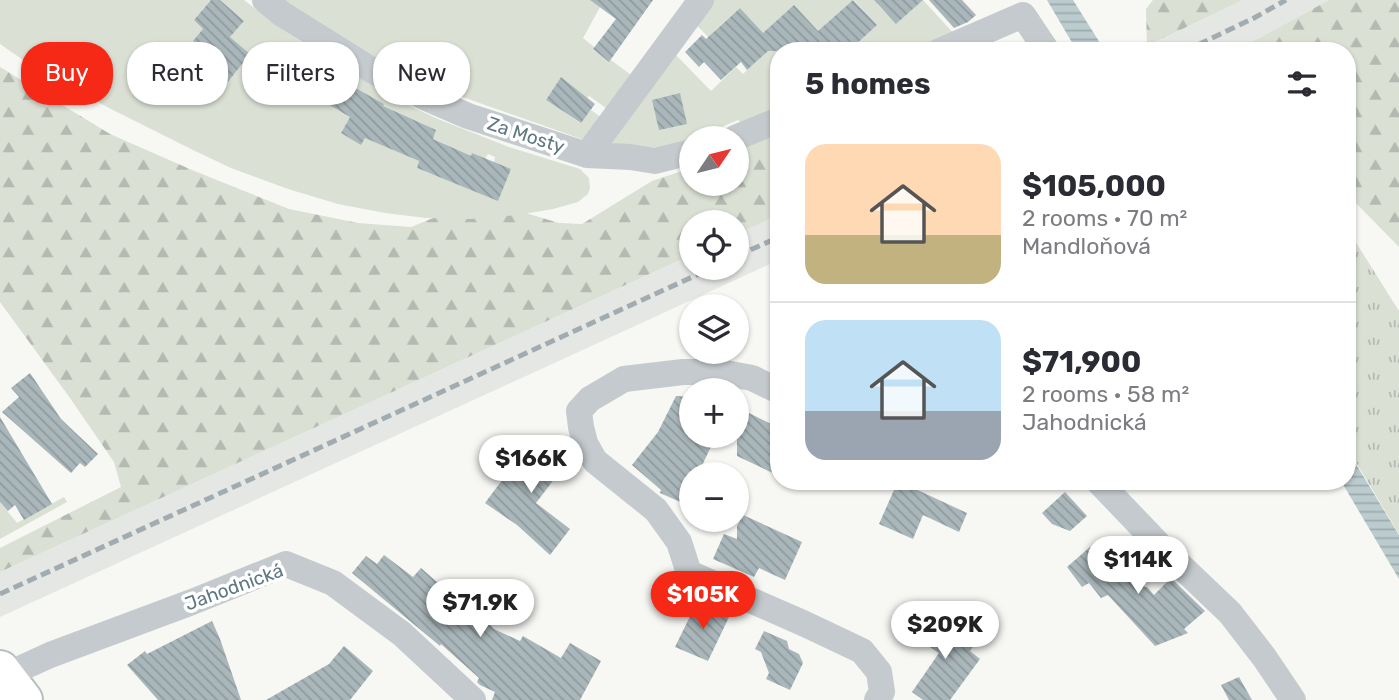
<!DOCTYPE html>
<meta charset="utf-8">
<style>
:root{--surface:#fff;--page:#f2f2f3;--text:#2b2b33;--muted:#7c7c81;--line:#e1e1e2;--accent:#f52916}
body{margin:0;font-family:Rubik,sans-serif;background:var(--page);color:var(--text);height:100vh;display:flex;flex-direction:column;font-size:26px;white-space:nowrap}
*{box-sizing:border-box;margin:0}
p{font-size:23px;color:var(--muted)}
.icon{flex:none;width:38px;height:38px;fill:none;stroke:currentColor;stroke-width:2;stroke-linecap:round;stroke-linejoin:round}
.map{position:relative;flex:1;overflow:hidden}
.panel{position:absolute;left:770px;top:42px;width:586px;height:448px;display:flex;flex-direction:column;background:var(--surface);border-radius:28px;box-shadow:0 2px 5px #0004}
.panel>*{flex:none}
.banner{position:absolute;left:21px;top:42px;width:644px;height:63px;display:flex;gap:14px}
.needle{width:46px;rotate:55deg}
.tools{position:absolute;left:679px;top:126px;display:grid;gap:14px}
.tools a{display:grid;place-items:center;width:70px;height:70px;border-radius:50%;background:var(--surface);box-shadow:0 2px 5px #0004;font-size:35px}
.price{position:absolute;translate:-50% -60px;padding:0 16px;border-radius:24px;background:#fff;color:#222;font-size:23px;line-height:46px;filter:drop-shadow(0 2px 4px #0008)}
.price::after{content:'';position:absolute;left:50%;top:42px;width:21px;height:16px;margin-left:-10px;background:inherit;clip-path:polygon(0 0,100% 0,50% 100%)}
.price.active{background:var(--accent);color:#fff}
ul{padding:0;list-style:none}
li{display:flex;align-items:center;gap:21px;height:175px;padding:0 35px}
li+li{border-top:2px solid var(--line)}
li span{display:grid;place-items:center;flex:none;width:196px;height:140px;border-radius:21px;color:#555}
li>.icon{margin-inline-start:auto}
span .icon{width:84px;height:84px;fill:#fffc;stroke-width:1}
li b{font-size:30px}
h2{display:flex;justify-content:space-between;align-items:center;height:84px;padding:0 35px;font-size:30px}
.pill{padding:0 24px;border-radius:28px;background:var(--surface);box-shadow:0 2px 5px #0004;font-size:24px;line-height:63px}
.pill.active{background:var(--accent);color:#fff}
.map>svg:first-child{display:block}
.built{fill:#e5e7e5}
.grass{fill:url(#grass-tufts)}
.forest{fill:url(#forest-firs)}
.garden{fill:#dae0d4;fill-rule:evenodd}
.water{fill:url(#water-rules)}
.building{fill:url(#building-back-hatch)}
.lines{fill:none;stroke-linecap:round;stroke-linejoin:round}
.primary-casing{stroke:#b7bec0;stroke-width:42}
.street{stroke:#c4cacd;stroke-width:26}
.primary{stroke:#fff;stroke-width:38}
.rail{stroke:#a2acb0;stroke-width:5;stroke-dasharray:10 5;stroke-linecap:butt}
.labels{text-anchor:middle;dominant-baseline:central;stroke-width:7;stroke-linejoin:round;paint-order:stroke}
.street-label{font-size:19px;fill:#5f7882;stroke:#fff}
</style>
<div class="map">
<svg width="1399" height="700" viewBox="0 0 1399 700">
<defs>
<pattern id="grass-tufts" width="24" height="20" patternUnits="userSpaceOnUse" patternTransform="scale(1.75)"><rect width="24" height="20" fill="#dae0d4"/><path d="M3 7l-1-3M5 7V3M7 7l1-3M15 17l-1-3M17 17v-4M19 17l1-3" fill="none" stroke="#b4bab1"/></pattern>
<pattern id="forest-firs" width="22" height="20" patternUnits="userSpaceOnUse" patternTransform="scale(1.75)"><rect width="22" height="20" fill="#dae0d4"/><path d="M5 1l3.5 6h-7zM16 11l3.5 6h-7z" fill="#b4bab1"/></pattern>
<pattern id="water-rules" width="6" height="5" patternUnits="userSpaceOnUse" patternTransform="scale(1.75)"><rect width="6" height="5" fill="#bcccce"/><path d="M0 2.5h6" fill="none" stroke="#9caaad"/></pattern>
<pattern id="building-back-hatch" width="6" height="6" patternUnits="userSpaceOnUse" patternTransform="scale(1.75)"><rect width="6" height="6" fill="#aab7ba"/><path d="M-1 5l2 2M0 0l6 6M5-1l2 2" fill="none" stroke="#8e9a9d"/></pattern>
</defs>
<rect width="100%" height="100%" fill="#f7f7f4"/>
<path class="built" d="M1243,0H1329L1263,36L1232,51H1137Z
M779,215V260L0,617V572L691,255V268H737V234Z"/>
<path class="grass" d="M1348,238L1355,241L1399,311V534L1348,449Z"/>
<path class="forest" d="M1153,0H1243L1147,46L1146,9Z
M1329,0H1399V247L1348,195V51H1232L1263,36Z
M0,67L110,134L192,170L289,209L358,223L411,227L460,207L519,211L559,223L582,224L652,181L691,168V184H737V150L779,134V215L737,234V222H691V255L0,572V548L121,487L114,462L70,398L0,302Z"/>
<path class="garden" d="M0,0H211L194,20L203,29L215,60L209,68L227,82L250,54L230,37L244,21L220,0H244L283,30L332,62L404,103L438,119L509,147L580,169L589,178L590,188L588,194L578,202L553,209L518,215L470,219L426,218L385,213L338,204L288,189L231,168L193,150L109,108L29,64L0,44ZM338,78L384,104L361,144L341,133L350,117L324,102ZM436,130L433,139L445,144L431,174L417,168L419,161L394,150ZM472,154L485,159L488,154L495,157L494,162L459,185Z
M276,0H604L583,38L594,47L593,50L609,61L611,60L635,78L587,141L409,78ZM561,77L587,98L589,96L609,110L602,118L591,110L580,123L546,100Z
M707,0H853L826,24L855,46L877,25L854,0H882L877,4L896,24L915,7L908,0H923L955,35L919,51H830L824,38L794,6L779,51V111L744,125L738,120L696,138H691V140L665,148L602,146L671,50L711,91L736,67L743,74L769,49L754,24L740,8L714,31L709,38L692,20Z
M64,497L67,502L0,539V502L17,523Z"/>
<path class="water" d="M1047,0H1073L1105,51H1077Z
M1348,451L1399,535V579L1341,481H1348Z"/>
<path class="building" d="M211,0H220L244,21L230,37L250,54L227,83L209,68L215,60L193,41L203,29L194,20Z
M590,0H653L609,62L593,49L616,19Z
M853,0L877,25L849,51H768L747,70L741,62L721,80L704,62L699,67L685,52L702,35L706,39L740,8L763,33L794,5L818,31Z
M874,0H923L896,24Z
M929,0H962L976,15L968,22L954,28Z
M561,77L595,104L581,123L546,100Z
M338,78L384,104L383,106L436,130L433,139L471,156L472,153L511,169L498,201L417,168L419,161L365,138L361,145L341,133L350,117L324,102Z
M680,93L687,124L659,130L652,100Z
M30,373L61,419L98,454L85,467L80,463L71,473L2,412L19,397L11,388Z
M676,396L691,397V436H716L698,474H691V489L685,504L660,493L661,490L632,465L658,432Z
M737,407L779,428V476L737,456Z
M0,417L52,504L24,520L15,505L8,511L0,502Z
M543,442L568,461L536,503L570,529L550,555L517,525L485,503L529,444Z
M898,481L967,513L959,532L923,515L913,539L879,524Z
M1065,492L1087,516L1070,531L1052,524L1042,513Z
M743,515L802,542L785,580L759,568L754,577L713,559L724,534L737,539V526Z
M1090,547L1099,557L1109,548L1145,587H1147L1154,595L1171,578L1205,611L1184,629L1188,633L1155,646L1108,595L1101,598L1089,583L1082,587L1067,567Z
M384,555L413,577L421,568L484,623L486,621L494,629L520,641L523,636L561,658L570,643L601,661L580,700H492L495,692L480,685L477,682L479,678L441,644L440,646L352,573L366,556L377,564Z
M698,600L730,615L708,661L675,647Z
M930,614L974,645L970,651L980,659L950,700H923L912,692L939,653L918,639L921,634L918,632Z
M212,621L220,639L241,700H158L127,665L145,651L147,654Z
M764,631L787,641L789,649L799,654L803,663L790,690L766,679L769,673L761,652L755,649Z
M344,646L373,671L350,700H266L329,664Z
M1239,677L1252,700H1229L1221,685Z"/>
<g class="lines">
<g class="primary-casing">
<path id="primary" d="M0,670L23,700"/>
</g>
<path class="street" d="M265,0L282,14L373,71L424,97L468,116L587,155L630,157L655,161L691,152
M940,51L1023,15L1047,51
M735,138L779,120
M587,155L701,0
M779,391L752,378L720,372H683L624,379L590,399L579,411L581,427L585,443L595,461L656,510L679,542L689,573L805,624L862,651L879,672L882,692L877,700
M1098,481L1165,551L1230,613L1264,657L1293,700
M0,678L50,655L192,602L286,564L333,583L402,634L473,700"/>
<use href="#primary" class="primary"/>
<path class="rail" d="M1185,51L1254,18L1286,0
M737,256L779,237
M0,594L712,268"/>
</g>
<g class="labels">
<g class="street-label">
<text transform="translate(526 135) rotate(18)">Za Mosty</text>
<text transform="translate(234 587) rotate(-20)">Jahodnická</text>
</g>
</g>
</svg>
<div class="tools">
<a><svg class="needle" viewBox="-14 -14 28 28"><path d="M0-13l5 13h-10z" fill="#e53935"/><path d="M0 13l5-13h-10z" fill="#7c7c81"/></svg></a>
<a><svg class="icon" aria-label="locate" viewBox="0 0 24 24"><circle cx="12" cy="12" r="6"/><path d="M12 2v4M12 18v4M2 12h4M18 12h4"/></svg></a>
<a><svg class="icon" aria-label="layers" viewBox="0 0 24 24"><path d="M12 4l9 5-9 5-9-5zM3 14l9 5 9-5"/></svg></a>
<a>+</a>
<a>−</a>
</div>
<b class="price" style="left:531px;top:495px">$166K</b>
<b class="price" style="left:1138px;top:596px">$114K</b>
<b class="price active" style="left:703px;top:631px">$105K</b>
<b class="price" style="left:480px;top:639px">$71.9K</b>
<b class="price" style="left:945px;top:661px">$209K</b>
<div class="banner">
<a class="pill active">Buy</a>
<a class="pill">Rent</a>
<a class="pill">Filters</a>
<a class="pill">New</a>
</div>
<section class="panel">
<h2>5 homes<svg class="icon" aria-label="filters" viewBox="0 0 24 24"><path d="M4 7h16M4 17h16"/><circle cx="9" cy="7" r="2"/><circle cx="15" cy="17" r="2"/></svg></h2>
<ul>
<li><span style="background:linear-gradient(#ffd9b3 65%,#c2b280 0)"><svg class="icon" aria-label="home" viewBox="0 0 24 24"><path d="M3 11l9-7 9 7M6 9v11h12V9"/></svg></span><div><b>$105,000</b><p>2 rooms · 70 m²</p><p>Mandloňová</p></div></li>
<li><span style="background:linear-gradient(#bfe0f5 65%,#9aa5b1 0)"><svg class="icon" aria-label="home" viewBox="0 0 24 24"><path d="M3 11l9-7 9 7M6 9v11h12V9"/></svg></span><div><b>$71,900</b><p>2 rooms · 58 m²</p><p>Jahodnická</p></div></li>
</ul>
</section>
</div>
